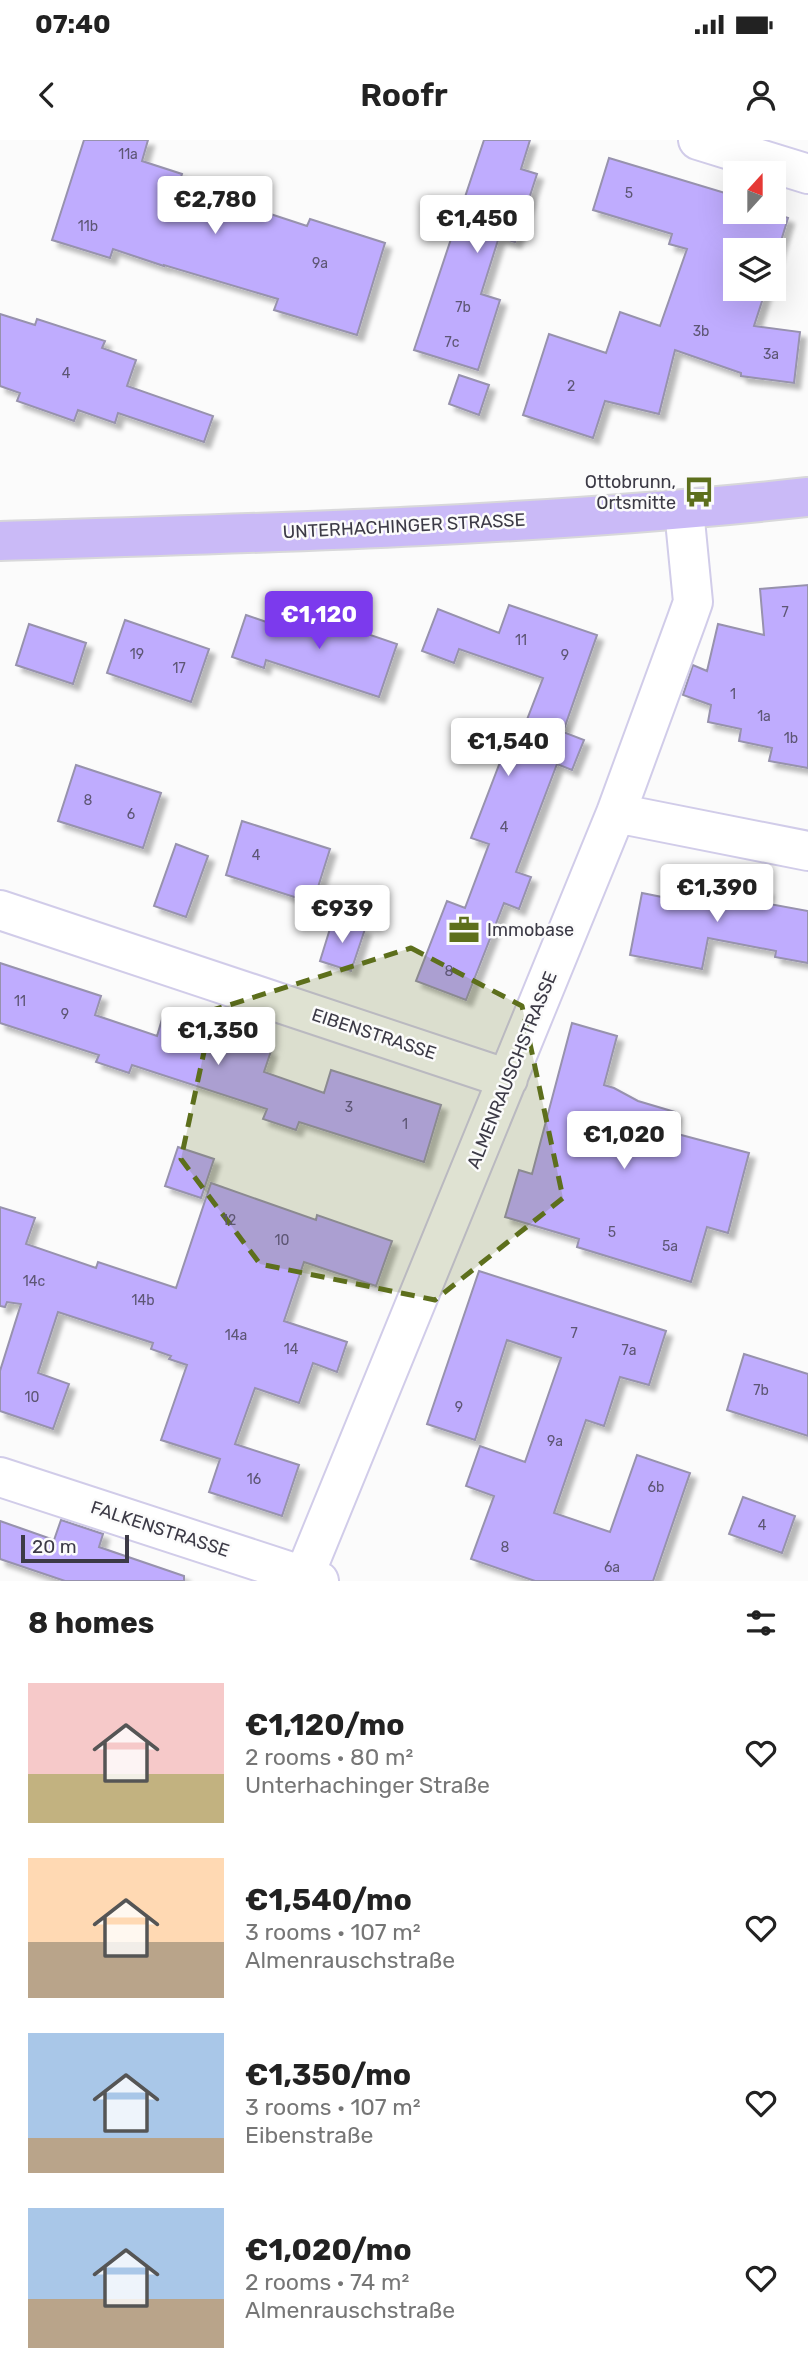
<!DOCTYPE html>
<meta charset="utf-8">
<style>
:root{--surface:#fff;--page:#f2f2f2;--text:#222;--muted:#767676;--accent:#7c3aed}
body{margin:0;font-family:Rubik,sans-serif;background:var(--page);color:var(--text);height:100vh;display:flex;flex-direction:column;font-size:26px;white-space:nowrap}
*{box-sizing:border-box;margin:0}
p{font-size:23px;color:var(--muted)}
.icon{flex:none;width:38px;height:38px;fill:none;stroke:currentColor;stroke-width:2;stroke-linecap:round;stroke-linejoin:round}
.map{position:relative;height:1441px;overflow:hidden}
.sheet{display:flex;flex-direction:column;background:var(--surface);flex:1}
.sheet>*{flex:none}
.needle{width:46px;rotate:21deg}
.controls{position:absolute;left:723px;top:21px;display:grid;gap:14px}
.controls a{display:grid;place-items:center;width:63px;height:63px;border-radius:0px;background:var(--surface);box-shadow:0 7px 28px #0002;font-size:35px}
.scale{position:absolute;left:21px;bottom:18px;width:108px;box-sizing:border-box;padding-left:7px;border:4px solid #3c3a46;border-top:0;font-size:19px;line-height:24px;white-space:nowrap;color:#3c3a46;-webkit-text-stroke:5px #fbfbfb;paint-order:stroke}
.price{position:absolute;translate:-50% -60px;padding:0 16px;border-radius:7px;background:#fff;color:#222;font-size:23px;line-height:46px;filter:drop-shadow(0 2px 4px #0008)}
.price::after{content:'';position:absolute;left:50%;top:42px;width:21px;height:16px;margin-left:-10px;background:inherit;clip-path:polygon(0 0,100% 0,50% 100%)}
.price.selected{background:var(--accent);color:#fff}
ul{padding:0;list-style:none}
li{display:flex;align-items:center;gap:21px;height:175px;padding:0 28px}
li span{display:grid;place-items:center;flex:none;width:196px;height:140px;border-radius:0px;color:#555}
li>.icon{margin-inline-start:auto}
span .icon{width:84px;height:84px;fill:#fffc;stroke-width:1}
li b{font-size:30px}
h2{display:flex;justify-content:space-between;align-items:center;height:84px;padding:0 28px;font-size:30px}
.status{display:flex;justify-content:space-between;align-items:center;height:49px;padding:0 35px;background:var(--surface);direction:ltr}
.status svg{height:19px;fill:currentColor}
header{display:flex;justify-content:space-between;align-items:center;height:91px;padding:0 28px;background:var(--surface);font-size:32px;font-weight:600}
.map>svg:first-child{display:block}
.building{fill:#bfacfe;stroke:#9792ad;stroke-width:2;filter:url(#shadow)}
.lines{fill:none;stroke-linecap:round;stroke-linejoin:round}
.minor-casing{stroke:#d1cce9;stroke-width:42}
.major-casing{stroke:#d8d8da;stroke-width:42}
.minor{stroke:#fff;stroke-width:38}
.major{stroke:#cabaf7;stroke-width:38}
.marked{fill:#5d6f1c;fill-opacity:0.2;stroke:#5d6f1c;stroke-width:5;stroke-dasharray:14 9;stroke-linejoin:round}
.labels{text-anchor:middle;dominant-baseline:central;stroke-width:5;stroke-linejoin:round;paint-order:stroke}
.number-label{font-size:14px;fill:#5d5674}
.poi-label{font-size:18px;fill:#3c3a46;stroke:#fbfbfb;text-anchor:end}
.street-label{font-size:18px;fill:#3c3a46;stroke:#fbfbfb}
</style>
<div class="status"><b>07:40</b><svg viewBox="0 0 49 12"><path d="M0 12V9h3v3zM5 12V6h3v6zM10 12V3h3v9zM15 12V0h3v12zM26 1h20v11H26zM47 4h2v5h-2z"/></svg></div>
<header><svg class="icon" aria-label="back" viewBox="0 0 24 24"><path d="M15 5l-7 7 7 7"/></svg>Roofr<svg class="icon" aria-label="person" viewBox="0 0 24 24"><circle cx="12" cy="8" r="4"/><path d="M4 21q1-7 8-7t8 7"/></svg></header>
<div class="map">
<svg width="808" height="1441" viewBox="0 0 808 1441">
<defs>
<filter id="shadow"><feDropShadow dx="6" dy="6" stdDeviation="2" flood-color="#0004"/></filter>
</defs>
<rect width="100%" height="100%" fill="#fbfbfb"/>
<path class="building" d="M84,0H148L142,21L182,34L179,44L307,86L310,79L385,103L357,195L274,170L278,159L164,125V126L113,109L110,118L52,100Z
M484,0H530L521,29L537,34L515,102L499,97L481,154L500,160L478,230L414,210Z
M609,18L735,56V72H769L788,78L774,124V110H735V149H766L754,186L800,192L794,243L741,236V233L675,210L659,274L605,261L593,298L523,275L549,194L606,213L620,172L660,186L687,109L669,104L672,94L593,70Z
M0,174L35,185L37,179L105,201L102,208L136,220L127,246L213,276L204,302L118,273L115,283L78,270L74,281L17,261L20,253L0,246Z
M459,235L489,245L479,275L449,264Z
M808,445V628L769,621L772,608L739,601L741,589L708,582L711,565L683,555L693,525L707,531L718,484L764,495L760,449Z
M509,465L597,495L563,592L584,600L572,630L557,624L516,732L531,737L519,769L504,763L466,860L416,841L447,761L465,768L489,704L471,698L502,617L511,621L543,538L459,509L454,523L422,511L438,469L499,493Z
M246,475L278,486L280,479L307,488L312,475L397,504L379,557L266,520L264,528L232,517Z
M125,480L209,509L191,562L107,533Z
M29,484L86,503L73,544L16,525Z
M76,625L161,653L143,708L58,681Z
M242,681L330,709L313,763L226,735Z
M176,704L208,716L186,777L154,766Z
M697,736L767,750L764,763L808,771V823L775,817L776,811L708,798L702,829L630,815L642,753L692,763Z
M333,779L365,789L351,831L320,821Z
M0,823L101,856L95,875L157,896L163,876L271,911L264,932L324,953L331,930L441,965L424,1022L299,982L296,990L263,979L267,969L132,925L129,933L96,922L99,915L0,883Z
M572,883L617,896L604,945L614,948L638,961L675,972L670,992L749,1013L728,1093L707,1087L691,1142L577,1107L579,1099L505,1077L519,1030L532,1034Z
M178,1007L214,1019L201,1058L165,1046Z
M211,1043L316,1080L317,1075L392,1101L376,1146L304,1122L284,1181L347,1202L337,1232L313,1223L299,1263L255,1248L235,1304L299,1325L282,1376L209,1352L220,1319L161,1300L187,1225L169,1219L171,1216L151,1209L153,1203L58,1172L38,1233L69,1244L53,1289L0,1271V1231L21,1164L7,1162L5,1167L0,1166V1067L35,1078L26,1104L96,1128L98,1122L176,1148Z
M479,1131L666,1191L649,1245L620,1237L604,1286L586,1280L554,1373L610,1392L637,1315L690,1333L653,1441H535L471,1419L494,1356L466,1346L480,1306L525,1322L561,1218L507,1200L475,1300L427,1284Z
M744,1214L808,1234V1296L727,1270Z
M743,1357L795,1376L782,1413L729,1394Z
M61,1380L103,1394L99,1407L184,1436V1441H65L0,1419V1381L54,1400Z"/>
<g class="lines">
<g class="minor-casing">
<path id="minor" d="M698,0L808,34
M616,673L808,711
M0,770L508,939
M0,1337L319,1441
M302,1441L616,673L687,479L693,462L684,370"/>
</g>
<g class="major-casing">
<path id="major" d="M0,401C270,393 540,386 808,357"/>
</g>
<use href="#minor" class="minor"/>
<use href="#major" class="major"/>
</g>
<path class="marked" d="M411,808L522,866L563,1058L435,1160L260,1124L181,1019L213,870Z"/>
<defs>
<g id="bus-bare" transform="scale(2.415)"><path d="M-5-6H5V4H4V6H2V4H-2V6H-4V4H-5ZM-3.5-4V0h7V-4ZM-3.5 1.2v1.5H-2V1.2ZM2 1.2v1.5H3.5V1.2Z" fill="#5d6f1c" stroke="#fbfbfb" stroke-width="2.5" paint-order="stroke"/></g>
<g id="office-bare" transform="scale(2.415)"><path d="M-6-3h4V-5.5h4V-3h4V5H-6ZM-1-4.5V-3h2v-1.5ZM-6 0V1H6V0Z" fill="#5d6f1c" stroke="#fbfbfb" stroke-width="2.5" paint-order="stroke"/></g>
</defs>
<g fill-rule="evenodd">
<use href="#bus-bare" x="699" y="352"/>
<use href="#office-bare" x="464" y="790"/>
</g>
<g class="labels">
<g class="number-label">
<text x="128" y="14">11a</text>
<text x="629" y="53">5</text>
<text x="88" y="86">11b</text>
<text x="320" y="123">9a</text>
<text x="463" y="167">7b</text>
<text x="701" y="191">3b</text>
<text x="452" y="202">7c</text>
<text x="771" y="214">3a</text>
<text x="66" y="233">4</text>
<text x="571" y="246">2</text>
<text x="785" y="472">7</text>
<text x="521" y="500">11</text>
<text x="137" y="514">19</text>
<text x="565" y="515">9</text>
<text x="179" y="528">17</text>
<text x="733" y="554">1</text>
<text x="764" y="576">1a</text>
<text x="791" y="598">1b</text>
<text x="88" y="660">8</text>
<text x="131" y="674">6</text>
<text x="504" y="687">4</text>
<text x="256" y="715">4</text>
<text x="449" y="831">8</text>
<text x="20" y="861">11</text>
<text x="65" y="874">9</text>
<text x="349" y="967">3</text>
<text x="405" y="984">1</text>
<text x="229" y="1080">12</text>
<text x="612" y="1092">5</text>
<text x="282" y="1100">10</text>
<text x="670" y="1106">5a</text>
<text x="34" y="1141">14c</text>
<text x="143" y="1160">14b</text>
<text x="574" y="1193">7</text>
<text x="236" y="1195">14a</text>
<text x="291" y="1209">14</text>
<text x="629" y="1210">7a</text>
<text x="761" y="1250">7b</text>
<text x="32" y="1257">10</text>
<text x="459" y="1267">9</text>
<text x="555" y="1301">9a</text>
<text x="254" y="1339">16</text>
<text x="656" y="1347">6b</text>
<text x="762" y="1385">4</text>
<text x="505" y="1407">8</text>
<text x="612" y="1427">6a</text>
</g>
<g class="poi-label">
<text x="676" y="342">Ottobrunn,<tspan x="676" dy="21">Ortsmitte</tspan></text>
<text x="487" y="790" text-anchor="start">Immobase</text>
</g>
<g class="street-label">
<text transform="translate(404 386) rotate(-3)">UNTERHACHINGER STRASSE</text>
<text transform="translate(374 894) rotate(18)">EIBENSTRASSE</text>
<text transform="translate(512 930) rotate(-68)">ALMENRAUSCHSTRASSE</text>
<text transform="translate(160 1389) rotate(18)">FALKENSTRASSE</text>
</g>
</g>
</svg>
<div class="controls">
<a><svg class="needle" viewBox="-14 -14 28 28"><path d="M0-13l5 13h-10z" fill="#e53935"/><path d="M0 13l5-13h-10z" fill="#767676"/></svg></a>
<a><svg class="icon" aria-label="layers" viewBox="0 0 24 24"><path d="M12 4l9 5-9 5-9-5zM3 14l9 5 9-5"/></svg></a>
</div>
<div class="scale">20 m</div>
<b class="price" style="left:215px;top:96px">€2,780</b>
<b class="price" style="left:477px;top:115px">€1,450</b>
<b class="price selected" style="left:319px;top:511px">€1,120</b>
<b class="price" style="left:508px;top:638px">€1,540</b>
<b class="price" style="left:717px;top:784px">€1,390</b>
<b class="price" style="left:342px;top:805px">€939</b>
<b class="price" style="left:218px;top:927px">€1,350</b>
<b class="price" style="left:624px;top:1031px">€1,020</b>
</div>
<section class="sheet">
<h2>8 homes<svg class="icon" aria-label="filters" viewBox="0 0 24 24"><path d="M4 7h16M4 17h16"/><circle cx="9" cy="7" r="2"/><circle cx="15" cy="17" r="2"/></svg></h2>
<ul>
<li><span style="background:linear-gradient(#f6c9c9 65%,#c2b280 0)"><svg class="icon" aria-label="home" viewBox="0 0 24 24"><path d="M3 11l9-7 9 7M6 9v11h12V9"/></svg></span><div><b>€1,120/mo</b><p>2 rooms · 80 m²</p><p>Unterhachinger Straße</p></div><svg class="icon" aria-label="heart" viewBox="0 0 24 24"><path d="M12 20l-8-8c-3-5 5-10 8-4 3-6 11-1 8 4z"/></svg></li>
<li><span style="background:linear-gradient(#ffd9b3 60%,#b9a48a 0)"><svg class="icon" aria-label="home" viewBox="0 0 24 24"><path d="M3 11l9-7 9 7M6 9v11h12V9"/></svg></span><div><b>€1,540/mo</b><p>3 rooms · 107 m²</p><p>Almenrauschstraße</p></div><svg class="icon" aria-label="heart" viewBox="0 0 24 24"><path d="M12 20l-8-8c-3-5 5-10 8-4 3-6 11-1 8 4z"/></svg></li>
<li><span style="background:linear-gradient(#a9c7e8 75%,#b9a48a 0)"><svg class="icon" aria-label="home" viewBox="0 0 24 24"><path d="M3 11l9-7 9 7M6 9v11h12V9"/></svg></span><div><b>€1,350/mo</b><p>3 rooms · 107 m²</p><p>Eibenstraße</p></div><svg class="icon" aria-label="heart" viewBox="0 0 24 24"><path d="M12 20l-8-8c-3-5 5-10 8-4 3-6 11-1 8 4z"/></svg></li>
<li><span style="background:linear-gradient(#a9c7e8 65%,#b9a48a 0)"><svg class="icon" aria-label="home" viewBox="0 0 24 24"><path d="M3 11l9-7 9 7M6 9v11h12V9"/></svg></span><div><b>€1,020/mo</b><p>2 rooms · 74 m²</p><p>Almenrauschstraße</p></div><svg class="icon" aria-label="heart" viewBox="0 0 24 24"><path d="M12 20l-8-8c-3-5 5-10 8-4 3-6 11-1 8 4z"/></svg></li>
</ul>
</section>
